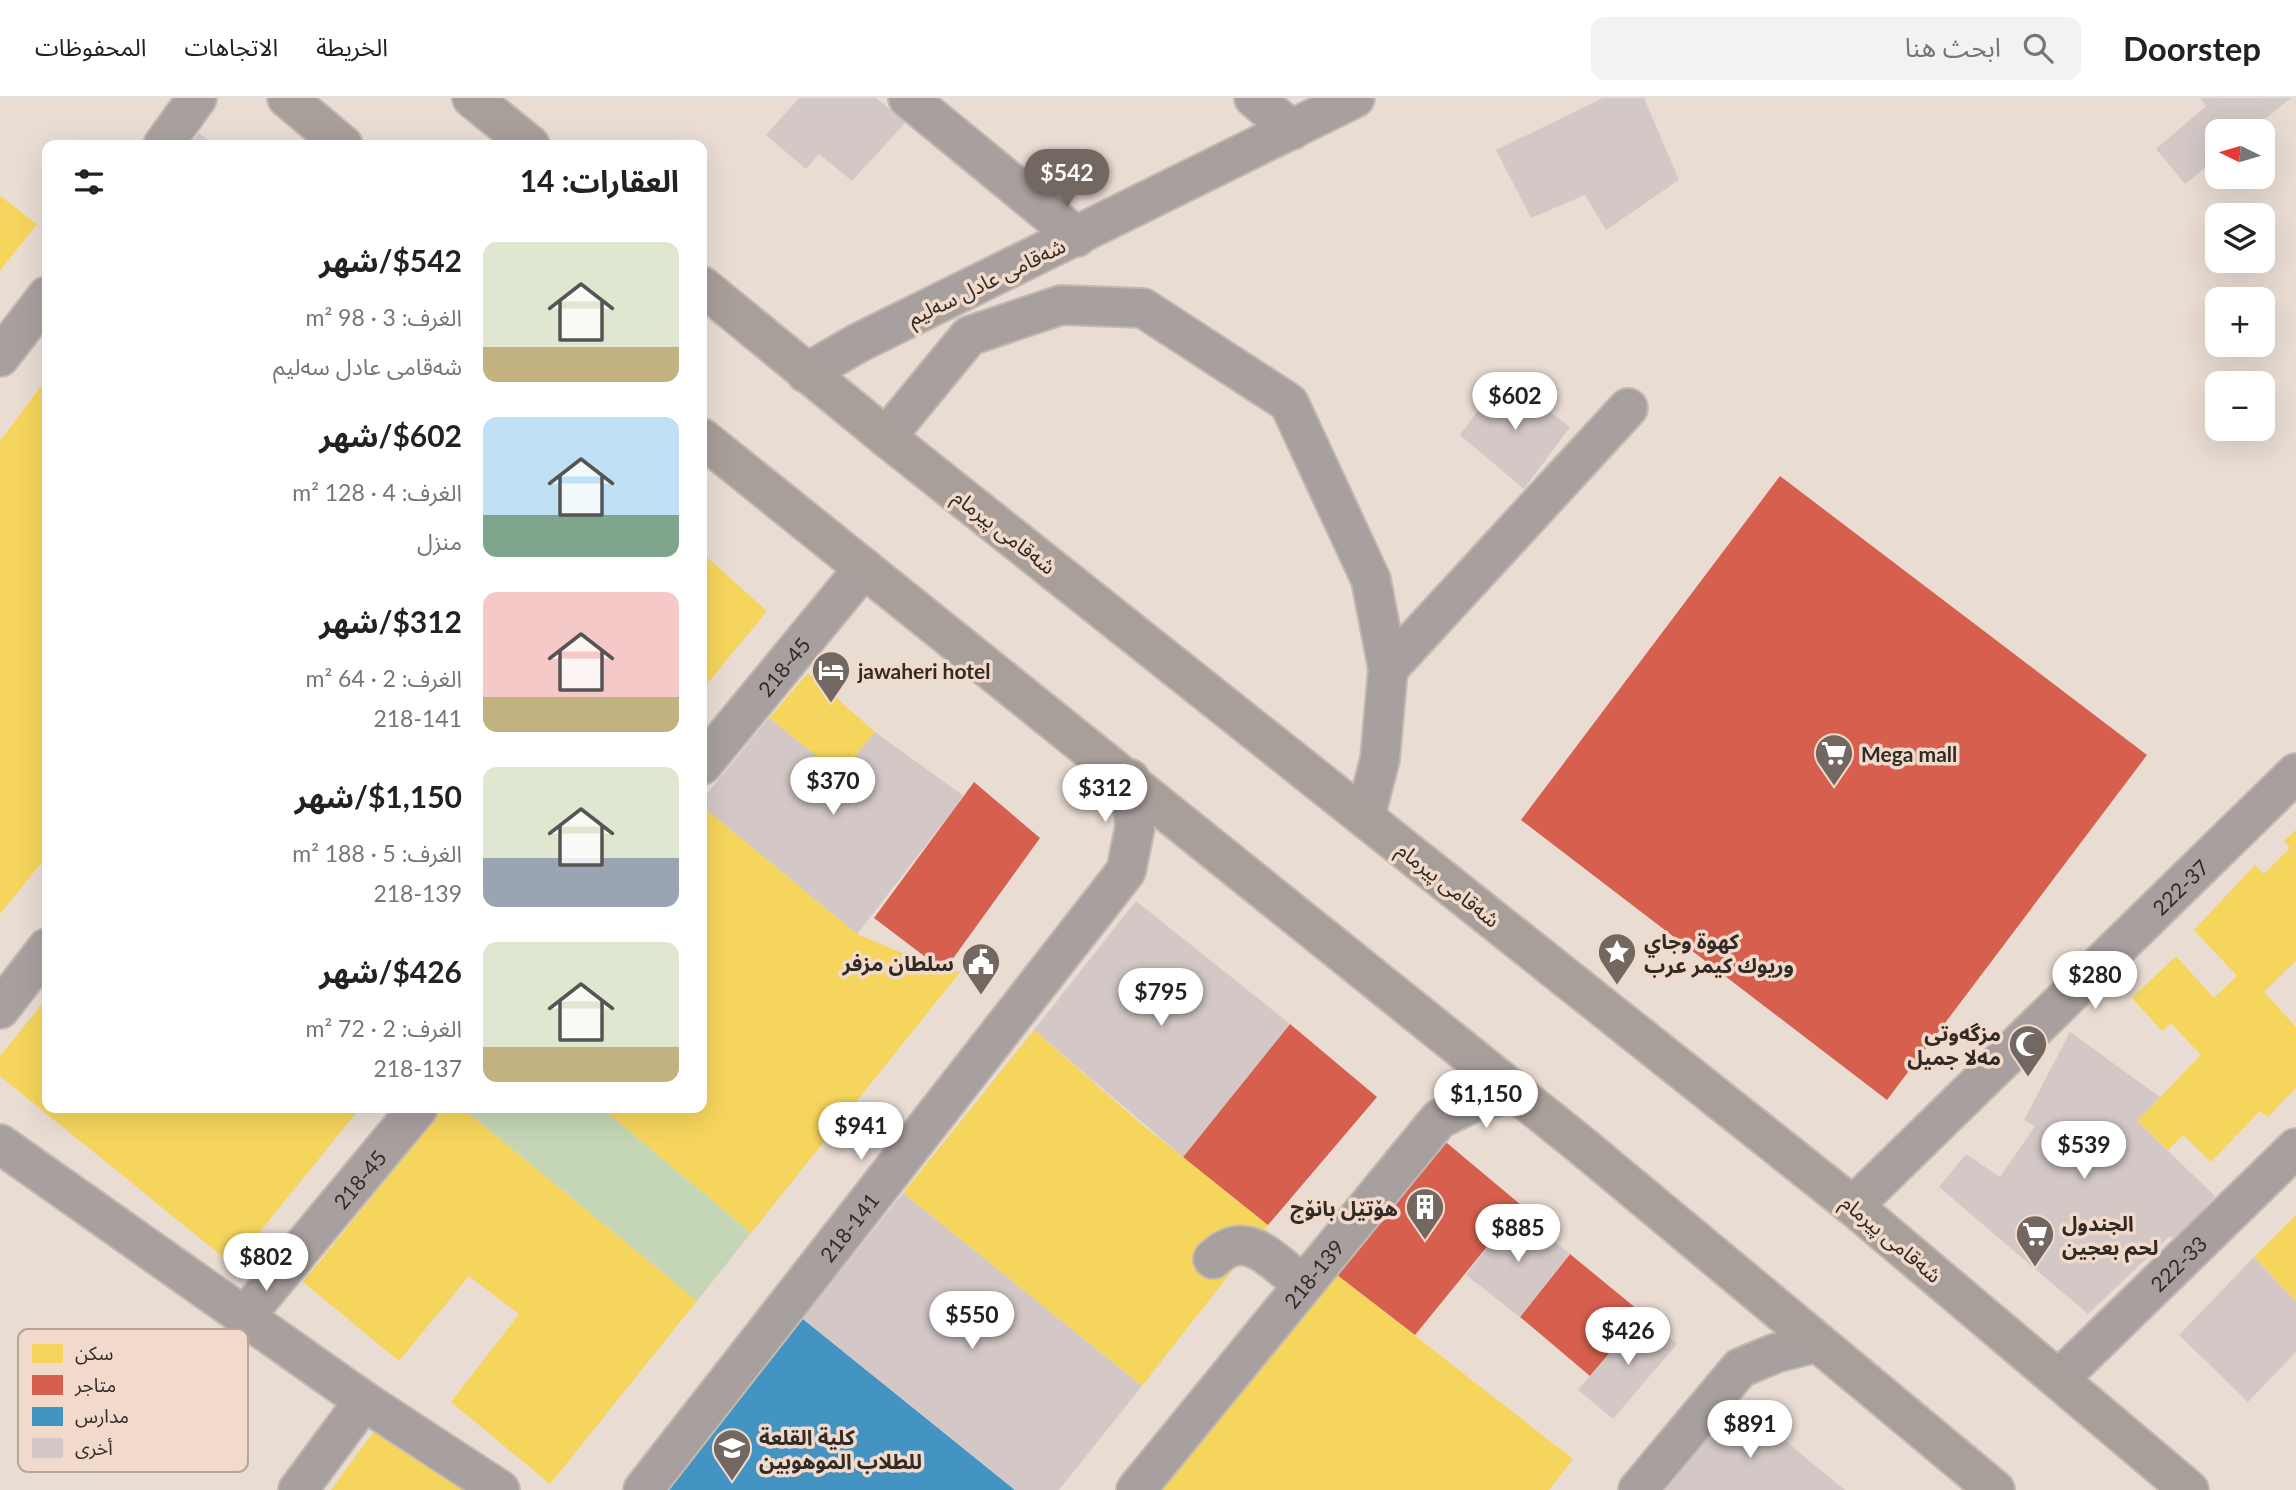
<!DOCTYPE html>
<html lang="ar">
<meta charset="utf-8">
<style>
:root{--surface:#fff;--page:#f2f2f2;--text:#222;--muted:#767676;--line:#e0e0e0;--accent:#726861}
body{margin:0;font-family:Lato,"Noto Sans Arabic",sans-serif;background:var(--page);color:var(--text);direction:rtl;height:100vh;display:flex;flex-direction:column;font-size:26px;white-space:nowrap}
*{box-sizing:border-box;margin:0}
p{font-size:23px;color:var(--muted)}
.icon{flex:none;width:38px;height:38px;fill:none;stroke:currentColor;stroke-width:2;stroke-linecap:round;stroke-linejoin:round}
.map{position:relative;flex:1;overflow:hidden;direction:ltr}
.details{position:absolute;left:42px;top:42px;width:665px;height:973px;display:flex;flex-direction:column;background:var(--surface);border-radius:14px;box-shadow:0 7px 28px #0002;direction:rtl}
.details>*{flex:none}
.needle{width:46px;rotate:275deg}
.tools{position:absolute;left:2205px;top:21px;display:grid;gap:14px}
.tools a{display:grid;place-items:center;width:70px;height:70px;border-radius:14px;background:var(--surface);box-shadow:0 7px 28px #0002;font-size:35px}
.price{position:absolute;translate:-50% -60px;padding:0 16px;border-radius:24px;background:#fff;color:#222;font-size:23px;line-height:46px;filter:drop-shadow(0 2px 4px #0008)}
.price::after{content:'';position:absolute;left:50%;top:42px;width:21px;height:16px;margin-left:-10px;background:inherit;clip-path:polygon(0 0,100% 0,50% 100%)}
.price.current{background:var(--accent);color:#fff}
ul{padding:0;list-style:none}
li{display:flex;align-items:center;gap:21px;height:175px;padding:0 28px}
li span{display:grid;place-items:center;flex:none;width:196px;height:140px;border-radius:14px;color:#555}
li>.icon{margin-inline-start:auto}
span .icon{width:84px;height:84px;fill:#fffc;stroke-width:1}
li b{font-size:30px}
h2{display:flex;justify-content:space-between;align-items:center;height:84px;padding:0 28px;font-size:30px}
header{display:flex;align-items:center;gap:42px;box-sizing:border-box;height:98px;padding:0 35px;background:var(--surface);border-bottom:2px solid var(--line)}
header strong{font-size:33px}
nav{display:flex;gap:38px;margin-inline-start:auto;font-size:24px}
.search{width:490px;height:63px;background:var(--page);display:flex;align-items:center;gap:18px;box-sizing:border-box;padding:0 24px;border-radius:14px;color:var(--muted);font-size:26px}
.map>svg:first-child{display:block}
.green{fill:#c5d6b6}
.homes{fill:#f6d55c}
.shops{fill:#d6604d}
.schools{fill:#4393c3}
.building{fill:#d3c8c6}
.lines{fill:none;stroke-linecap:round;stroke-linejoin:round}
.minor-casing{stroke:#c3b9b2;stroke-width:42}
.highway-casing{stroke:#c3b9b2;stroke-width:42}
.minor{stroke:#a8a09f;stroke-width:38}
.highway{stroke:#a89e9a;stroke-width:38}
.labels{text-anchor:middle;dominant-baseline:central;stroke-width:7;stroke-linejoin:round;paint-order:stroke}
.street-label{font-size:21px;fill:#322a24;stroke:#f1dacb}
.poi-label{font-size:21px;font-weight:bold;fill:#322a24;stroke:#f1dacb;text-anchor:start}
.key{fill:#f1dacb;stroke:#b8a599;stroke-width:2}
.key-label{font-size:19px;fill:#322a24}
</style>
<header>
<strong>Doorstep</strong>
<div class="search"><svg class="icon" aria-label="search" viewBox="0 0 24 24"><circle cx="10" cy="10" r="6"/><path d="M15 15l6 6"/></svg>ابحث هنا</div>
<nav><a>الخريطة</a><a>الاتجاهات</a><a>المحفوظات</a></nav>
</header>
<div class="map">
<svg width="2296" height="1392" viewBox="0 0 2296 1392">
<rect width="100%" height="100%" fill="#e9dcd3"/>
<path class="green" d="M462,1010H602L751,1135L697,1203Z"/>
<path class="homes" d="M0,98L37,126L0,173Z
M47,280V758L0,816V343Z
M702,455L767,513L702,592Z
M808,575L875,634L840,677L769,620Z
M702,708L857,836L947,874L961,873L751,1135L602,1010H702Z
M2296,732V863L2264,894L2296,929V990L2268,1019L2260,1013L2211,1064L2183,1037L2168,1052L2137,1023L2201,957L2171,925L2162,933L2132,900L2176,858L2214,900L2237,878L2194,832L2255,767L2264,776L2290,750L2284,743Z
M47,900V1010H360L233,1167L0,978V958Z
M1034,932L1139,1024L1268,1127L1142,1288L903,1095Z
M444,1010H462L697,1203L550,1386L451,1304L519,1216L469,1178L399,1263L303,1184Z
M2296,1117V1204L2254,1159Z
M1332,1173L1573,1361L1549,1392H1161Z
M377,1329L467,1392H331Z"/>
<path class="shops" d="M1780,378L2147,657L1887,1002L1521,722Z
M974,684L1040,740L944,873L874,820Z
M1290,926L1377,999L1268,1127L1183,1059Z
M1441,1040L1521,1107L1415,1237L1332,1173Z
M1570,1156L1643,1216L1590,1278L1520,1219Z"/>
<path class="schools" d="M803,1221L1015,1392H668Z"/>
<path class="building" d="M799,0H876L906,24L852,83L819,56L806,71L766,37Z
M1603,0H1644L1679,82L1606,132L1585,97L1531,120L1496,52Z
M2200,0H2291L2250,33H2217V60L2185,86L2156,51L2206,8Z
M199,35L215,47H189Z
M1503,279L1570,329L1524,391L1460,337Z
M769,620L840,677L875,634L964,698L857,836L702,708V702Z
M1136,803L1290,926L1183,1059L1034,932Z
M2070,934L2160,999L2137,1023L2215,1098L2175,1143L2170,1138L2088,1216L1939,1089L1966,1056L2000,1079L2035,1028L2024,1022Z
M903,1095L1142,1288L1059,1392H1015L803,1221Z
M1516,1113L1570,1156L1520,1219L1466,1177Z
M2254,1159L2296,1204V1254L2248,1304L2179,1237Z
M1643,1216L1677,1246L1613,1321L1578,1292Z
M1739,1303L1819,1371L1845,1392H1666Z"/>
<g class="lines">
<g class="minor-casing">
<g id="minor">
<path d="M908,0L1077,139"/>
<path d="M1254,0L1292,32"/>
<path d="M163,47L197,0"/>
<path d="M0,259L47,198"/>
<path d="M806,275L860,244L1355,0"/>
<path d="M886,339L969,238L1061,207L1143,210L1289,305L1371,482L1388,571L1380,661L1365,719"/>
<path d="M1388,571L1628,310"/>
<path id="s1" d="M702,667L864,470"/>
<path d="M0,911L47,850"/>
<path d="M0,1046L364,1303L500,1392"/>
<path id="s2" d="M1853,1108L2296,675"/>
<path d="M1213,1161C1247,1128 1271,1163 1302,1185"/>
<path id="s3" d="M246,1217L418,1010"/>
<path id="s4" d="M2059,1281L2296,1050"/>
<path d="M298,1392L364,1303"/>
<path id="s5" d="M643,1392L1126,773L1135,729L1130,681"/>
<path id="s6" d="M1136,1392L1439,1021L1474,1004L1515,994"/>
<path d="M1638,1392L1740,1270L1776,1255L1815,1245"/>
</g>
</g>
<g class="highway-casing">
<path id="highway" d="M287,0L343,47
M472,0L530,47
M702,188L886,339L1853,1108L2189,1392
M702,340L1581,1047L1995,1392"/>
</g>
<use href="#minor" class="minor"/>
<use href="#highway" class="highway"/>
</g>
<defs>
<g id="hotel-pin" transform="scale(2.0125)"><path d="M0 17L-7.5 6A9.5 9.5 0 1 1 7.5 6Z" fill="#726861" stroke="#f1dacb"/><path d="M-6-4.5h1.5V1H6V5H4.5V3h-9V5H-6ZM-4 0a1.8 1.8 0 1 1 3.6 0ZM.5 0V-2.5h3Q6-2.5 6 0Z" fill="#fff"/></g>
<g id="supermarket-pin" transform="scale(2.0125)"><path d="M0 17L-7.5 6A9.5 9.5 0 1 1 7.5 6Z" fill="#726861" stroke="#f1dacb"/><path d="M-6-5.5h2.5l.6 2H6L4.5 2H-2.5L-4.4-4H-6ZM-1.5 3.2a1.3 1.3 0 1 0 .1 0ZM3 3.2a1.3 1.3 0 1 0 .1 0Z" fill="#fff"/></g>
<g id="sight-pin" transform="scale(2.0125)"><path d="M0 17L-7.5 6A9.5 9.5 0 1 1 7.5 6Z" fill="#726861" stroke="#f1dacb"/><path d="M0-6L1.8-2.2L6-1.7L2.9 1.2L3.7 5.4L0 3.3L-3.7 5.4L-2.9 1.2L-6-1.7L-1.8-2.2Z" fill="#fff"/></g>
<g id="civic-pin" transform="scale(2.0125)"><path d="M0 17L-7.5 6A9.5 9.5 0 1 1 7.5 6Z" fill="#726861" stroke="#f1dacb"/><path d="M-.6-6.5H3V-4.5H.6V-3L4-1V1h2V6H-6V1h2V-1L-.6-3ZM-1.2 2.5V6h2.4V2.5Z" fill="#fff"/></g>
<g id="mosque-pin" transform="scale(2.0125)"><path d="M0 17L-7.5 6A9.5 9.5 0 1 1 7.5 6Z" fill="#726861" stroke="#f1dacb"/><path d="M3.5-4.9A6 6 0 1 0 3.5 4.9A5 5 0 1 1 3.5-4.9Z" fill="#fff"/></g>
<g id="building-pin" transform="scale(2.0125)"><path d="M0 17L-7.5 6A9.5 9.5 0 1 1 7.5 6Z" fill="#726861" stroke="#f1dacb"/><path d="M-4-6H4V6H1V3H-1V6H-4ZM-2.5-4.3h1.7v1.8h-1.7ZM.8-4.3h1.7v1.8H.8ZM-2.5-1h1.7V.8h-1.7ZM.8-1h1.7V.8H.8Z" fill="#fff"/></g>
<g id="school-pin" transform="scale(2.0125)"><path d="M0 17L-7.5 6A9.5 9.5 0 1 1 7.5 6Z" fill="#726861" stroke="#f1dacb"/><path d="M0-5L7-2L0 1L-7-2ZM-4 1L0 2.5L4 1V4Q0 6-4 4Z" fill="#fff"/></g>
</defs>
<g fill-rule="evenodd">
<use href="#hotel-pin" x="831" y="572"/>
<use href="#supermarket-pin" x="1834" y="655"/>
<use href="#sight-pin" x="1617" y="854"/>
<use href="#civic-pin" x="981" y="864"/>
<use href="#mosque-pin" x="2028" y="946"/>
<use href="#building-pin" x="1425" y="1109"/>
<use href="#supermarket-pin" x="2035" y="1136"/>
<use href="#school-pin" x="732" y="1350"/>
</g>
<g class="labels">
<g class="street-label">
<text transform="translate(986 183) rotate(-26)">شەقامی عادل سەلیم</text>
<text transform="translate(1005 433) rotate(38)">شەقامی پیرمام</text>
<text stroke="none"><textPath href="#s1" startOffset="128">218-45</textPath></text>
<text transform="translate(1449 786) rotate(38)">شەقامی پیرمام</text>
<text stroke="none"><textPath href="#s2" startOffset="457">222-37</textPath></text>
<text stroke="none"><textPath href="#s3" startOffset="177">218-45</textPath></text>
<text stroke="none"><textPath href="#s5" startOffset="334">218-141</textPath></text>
<text transform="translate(1892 1140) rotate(40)">شەقامی پیرمام</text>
<text stroke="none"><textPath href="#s4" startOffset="166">222-33</textPath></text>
<text stroke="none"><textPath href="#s6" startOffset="280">218-139</textPath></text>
</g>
<g class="poi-label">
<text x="858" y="572">jawaheri hotel</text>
<text x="1861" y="655">Mega mall</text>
<text x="1644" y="842">كهوة وجاي<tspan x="1644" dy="24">وريوك كيمر عرب</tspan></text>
<text x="954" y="864" text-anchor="end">سلطان مزفر</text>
<text x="2001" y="934" text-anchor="end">مزگەوتی<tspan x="2001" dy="24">مەلا جمیل</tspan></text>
<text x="1398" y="1109" text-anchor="end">هۆتێل بانۆج</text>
<text x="2062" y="1124">الجندول<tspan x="2062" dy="24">لحم بعجين</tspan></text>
<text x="759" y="1338">کلیة القلعة<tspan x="759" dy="24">للطلاب الموهوبین</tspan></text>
</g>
</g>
<rect x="18" y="1231" width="230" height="143" rx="10" class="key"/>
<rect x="32" y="1246" width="31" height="19" fill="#f6d55c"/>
<rect x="32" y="1277" width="31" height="20" fill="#d6604d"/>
<rect x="32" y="1309" width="31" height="19" fill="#4393c3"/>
<rect x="32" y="1340" width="31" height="20" fill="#d3c8c6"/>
<g class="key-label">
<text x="75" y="1262">سكن</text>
<text x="75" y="1294">متاجر</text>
<text x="75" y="1325">مدارس</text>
<text x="75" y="1357">أخرى</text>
</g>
</svg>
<div class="tools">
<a><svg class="needle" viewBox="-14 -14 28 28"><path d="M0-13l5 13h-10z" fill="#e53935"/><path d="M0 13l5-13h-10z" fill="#767676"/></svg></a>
<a><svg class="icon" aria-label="layers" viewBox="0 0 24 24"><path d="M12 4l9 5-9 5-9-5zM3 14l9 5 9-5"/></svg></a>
<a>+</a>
<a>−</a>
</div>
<b class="price current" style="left:1067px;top:111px">$542</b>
<b class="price" style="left:1515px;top:334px">$602</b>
<b class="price" style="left:833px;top:719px">$370</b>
<b class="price" style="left:1105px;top:726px">$312</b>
<b class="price" style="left:2095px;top:913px">$280</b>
<b class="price" style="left:1161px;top:930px">$795</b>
<b class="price" style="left:1486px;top:1032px">$1,150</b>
<b class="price" style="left:861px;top:1064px">$941</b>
<b class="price" style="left:2084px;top:1083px">$539</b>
<b class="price" style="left:1518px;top:1166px">$885</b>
<b class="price" style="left:266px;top:1195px">$802</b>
<b class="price" style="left:972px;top:1253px">$550</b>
<b class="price" style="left:1628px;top:1269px">$426</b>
<b class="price" style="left:1750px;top:1362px">$891</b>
<section class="details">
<h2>العقارات: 14<svg class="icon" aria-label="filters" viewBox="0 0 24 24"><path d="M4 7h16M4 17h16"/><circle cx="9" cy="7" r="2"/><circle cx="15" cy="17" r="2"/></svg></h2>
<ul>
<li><span style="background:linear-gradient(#dfe7d0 75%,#c2b280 0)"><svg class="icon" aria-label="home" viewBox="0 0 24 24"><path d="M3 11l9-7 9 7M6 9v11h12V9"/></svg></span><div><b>$542/شهر</b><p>الغرف: 3 · 98 m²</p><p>شەقامی عادل سەلیم</p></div></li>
<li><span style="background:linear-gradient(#bfe0f5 70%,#7fa58c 0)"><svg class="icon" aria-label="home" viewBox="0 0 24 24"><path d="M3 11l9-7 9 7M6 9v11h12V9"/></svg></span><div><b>$602/شهر</b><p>الغرف: 4 · 128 m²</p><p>منزل</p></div></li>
<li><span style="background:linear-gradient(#f6c9c9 75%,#c2b280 0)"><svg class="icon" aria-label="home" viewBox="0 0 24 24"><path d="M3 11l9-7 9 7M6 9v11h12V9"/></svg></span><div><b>$312/شهر</b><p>الغرف: 2 · 64 m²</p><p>218-141</p></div></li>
<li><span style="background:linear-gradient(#dfe7d0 65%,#9aa5b1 0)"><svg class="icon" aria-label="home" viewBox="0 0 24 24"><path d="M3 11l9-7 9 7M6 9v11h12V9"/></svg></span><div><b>$1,150/شهر</b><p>الغرف: 5 · 188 m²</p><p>218-139</p></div></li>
<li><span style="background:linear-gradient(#dfe7d0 75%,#c2b280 0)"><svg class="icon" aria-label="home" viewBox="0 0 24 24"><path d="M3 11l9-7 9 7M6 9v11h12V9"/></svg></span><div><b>$426/شهر</b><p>الغرف: 2 · 72 m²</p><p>218-137</p></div></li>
</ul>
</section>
</div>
